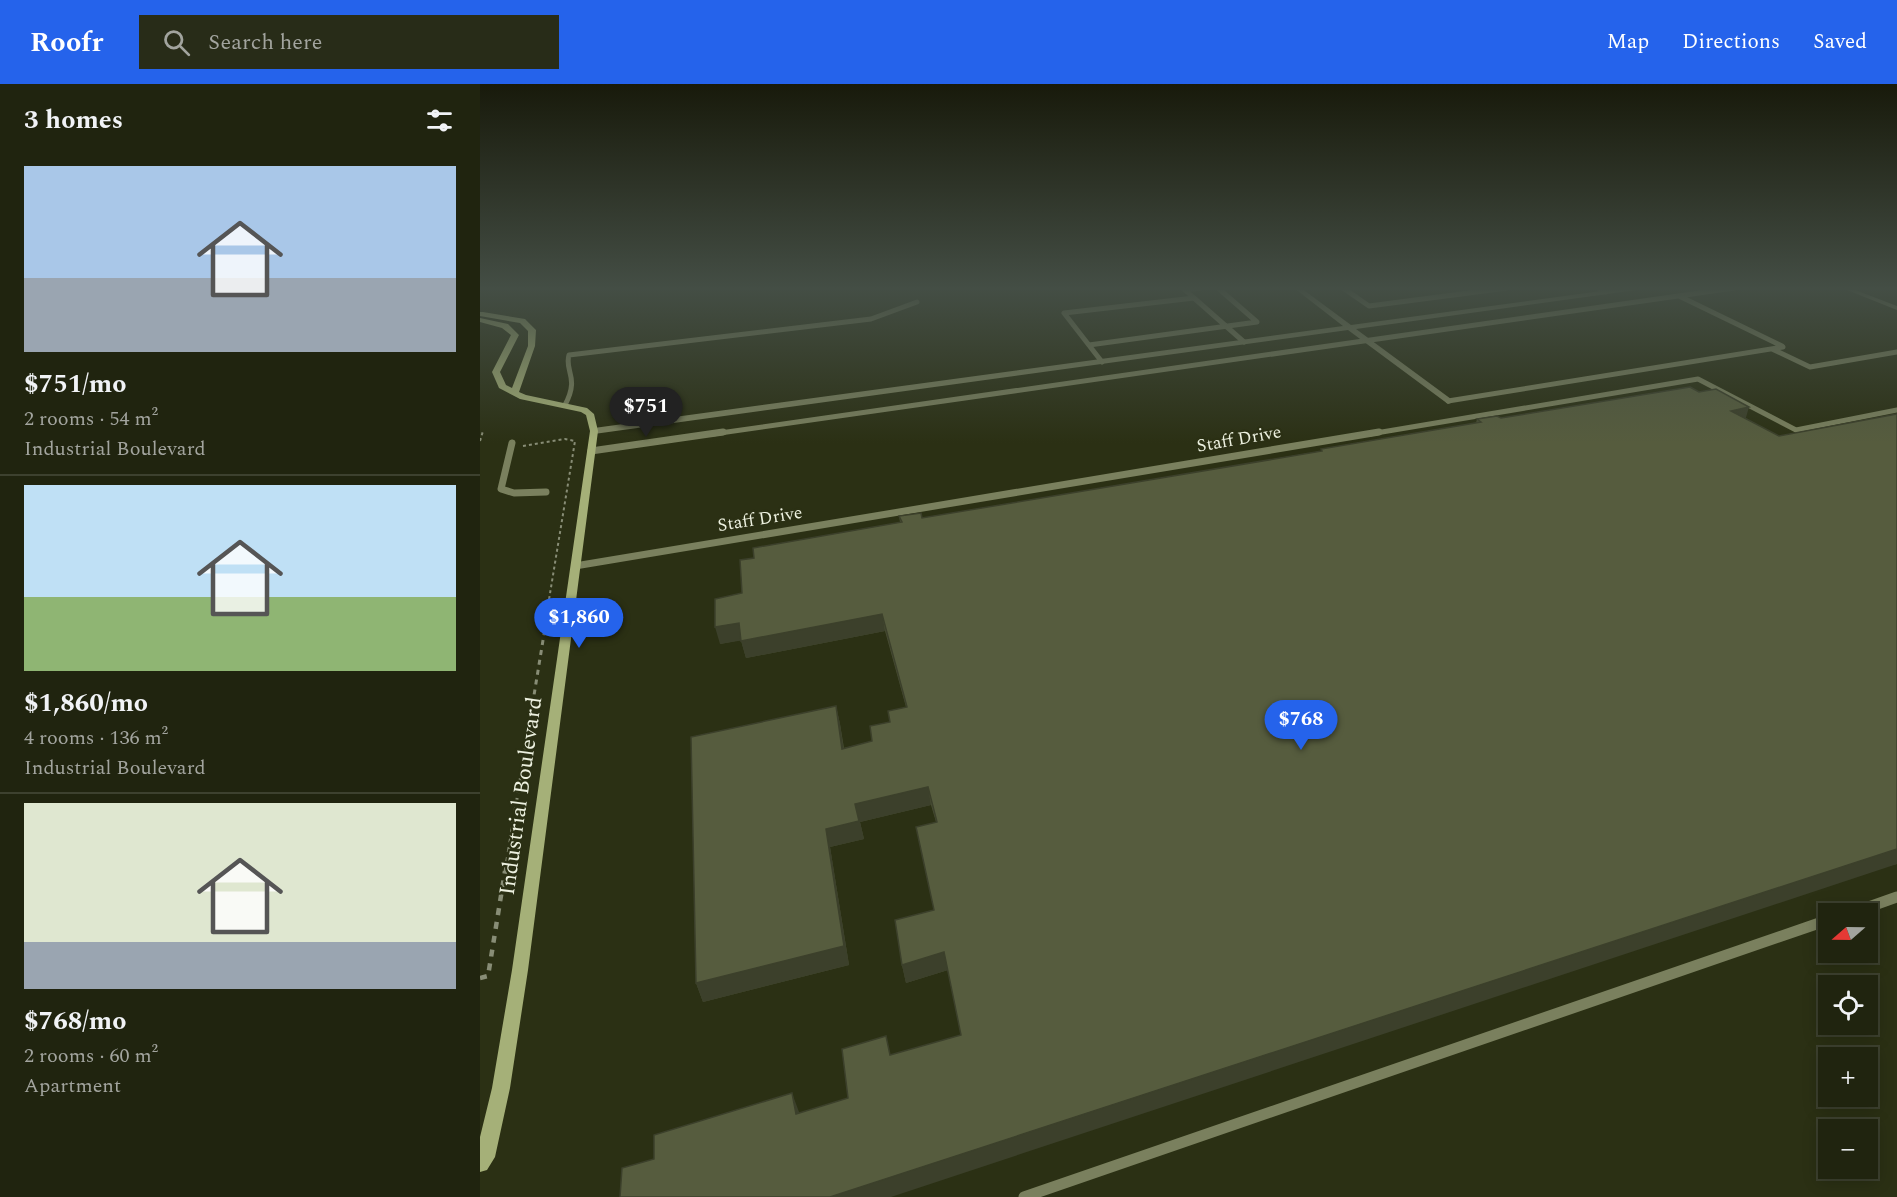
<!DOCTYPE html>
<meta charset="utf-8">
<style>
:root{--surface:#20240f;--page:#282c18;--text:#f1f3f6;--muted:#a2a49e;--line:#3d412f;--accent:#2563eb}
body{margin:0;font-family:Spectral,serif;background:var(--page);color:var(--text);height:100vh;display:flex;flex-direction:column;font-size:22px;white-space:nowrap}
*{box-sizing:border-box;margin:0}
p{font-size:20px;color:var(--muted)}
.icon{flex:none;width:33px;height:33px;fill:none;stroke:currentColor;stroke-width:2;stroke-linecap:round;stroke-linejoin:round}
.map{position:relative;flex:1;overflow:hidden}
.details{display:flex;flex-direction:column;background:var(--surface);width:480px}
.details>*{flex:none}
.needle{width:39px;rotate:250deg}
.tools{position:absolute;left:1338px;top:819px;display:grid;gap:12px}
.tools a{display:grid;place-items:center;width:60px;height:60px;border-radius:0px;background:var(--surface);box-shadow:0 3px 15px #0003,0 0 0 2px var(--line);font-size:30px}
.price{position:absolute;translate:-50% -51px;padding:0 14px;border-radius:21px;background:var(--accent);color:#fff;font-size:20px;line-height:39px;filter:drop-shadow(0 2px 3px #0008)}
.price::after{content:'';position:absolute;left:50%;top:36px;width:18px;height:14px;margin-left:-9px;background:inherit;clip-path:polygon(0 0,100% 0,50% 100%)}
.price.current{background:#222;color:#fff}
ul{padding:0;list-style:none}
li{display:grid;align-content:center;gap:12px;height:318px;padding:0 24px}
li+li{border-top:2px solid var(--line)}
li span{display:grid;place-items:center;height:186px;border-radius:0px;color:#555}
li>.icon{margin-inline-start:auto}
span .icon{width:108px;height:108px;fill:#fffc;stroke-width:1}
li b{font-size:26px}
h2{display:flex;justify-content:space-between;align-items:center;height:72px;padding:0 24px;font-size:26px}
header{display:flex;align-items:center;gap:36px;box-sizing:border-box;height:84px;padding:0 30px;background:var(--accent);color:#fff}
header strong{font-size:28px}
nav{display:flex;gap:33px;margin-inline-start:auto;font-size:21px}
.search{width:420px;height:54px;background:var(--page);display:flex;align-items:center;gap:15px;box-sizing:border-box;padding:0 21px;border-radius:0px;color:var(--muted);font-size:22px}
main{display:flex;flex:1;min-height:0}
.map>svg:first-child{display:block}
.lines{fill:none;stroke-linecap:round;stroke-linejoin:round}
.path-far2{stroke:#888d76;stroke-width:2;stroke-dasharray:3 3;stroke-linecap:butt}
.path-far1{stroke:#888d76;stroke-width:3;stroke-dasharray:5 5;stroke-linecap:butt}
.path{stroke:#888d76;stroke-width:4.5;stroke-dasharray:7 7;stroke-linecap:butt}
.service-far2{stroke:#7a805e;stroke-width:5}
.service-far1{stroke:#7a805e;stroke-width:7}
.service{stroke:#7a805e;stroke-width:11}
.tertiary{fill:#7a805e;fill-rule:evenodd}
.secondary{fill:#a5b078;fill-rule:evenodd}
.wall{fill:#4a4f35}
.shaded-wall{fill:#3c402b}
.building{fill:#565c3e;stroke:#3c402b;stroke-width:1.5}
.labels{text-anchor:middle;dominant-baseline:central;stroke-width:4.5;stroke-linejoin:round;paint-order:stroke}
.far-street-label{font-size:18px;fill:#ecf0df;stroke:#2b3014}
.street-label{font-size:22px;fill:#ecf0df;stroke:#2b3014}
</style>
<header>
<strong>Roofr</strong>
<div class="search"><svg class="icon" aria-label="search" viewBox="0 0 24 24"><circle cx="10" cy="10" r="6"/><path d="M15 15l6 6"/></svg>Search here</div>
<nav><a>Map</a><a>Directions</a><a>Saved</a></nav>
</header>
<main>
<section class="details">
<h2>3 homes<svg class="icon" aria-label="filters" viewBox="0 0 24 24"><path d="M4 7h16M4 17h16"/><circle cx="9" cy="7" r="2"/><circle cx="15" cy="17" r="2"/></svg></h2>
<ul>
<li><span style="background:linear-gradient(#a9c7e8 60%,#9aa5b1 0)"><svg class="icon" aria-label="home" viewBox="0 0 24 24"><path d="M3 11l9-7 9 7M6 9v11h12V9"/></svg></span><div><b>$751/mo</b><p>2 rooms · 54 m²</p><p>Industrial Boulevard</p></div></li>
<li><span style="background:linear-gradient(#bfe0f5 60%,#8fb573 0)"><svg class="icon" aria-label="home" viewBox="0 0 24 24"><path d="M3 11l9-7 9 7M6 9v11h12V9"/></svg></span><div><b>$1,860/mo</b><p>4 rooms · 136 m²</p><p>Industrial Boulevard</p></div></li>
<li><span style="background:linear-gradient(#dfe7d0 75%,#9aa5b1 0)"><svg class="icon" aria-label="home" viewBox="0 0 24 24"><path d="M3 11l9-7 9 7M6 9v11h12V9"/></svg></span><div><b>$768/mo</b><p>2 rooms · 60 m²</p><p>Apartment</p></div></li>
</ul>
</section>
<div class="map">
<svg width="1417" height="1113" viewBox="0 0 1417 1113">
<rect width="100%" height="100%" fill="#2b3014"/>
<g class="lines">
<path class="path-far2" d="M0,357L3,347
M43,362L85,355L95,357L65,540"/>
<path class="path-far1" d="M25,788L66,538"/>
<path class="path" d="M0,894L8,892L25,787"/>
<path class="service-far2" d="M863,204L889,222L1027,204
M1118,204L1126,208
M1199,212L1302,262
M714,214L764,258
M609,261L777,238L738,204
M1292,265L1330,283L1417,268
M622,278L584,229L714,214L705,206L720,204
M968,317L1303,263
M85,321C100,293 84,287 89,271L391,235L437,218
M233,350L1254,204
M890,350L1218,295L1316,346L1417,326"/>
<path class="service-far1" d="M32,359L21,405L34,409L66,408
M111,367L243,348
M95,482L899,348"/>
<path class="service" d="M1369,830L1417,813
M544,1113L1348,836"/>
<path class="tertiary" d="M814,204H821L871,241L1143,204H1159L1156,206L876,245L971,315V319L968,320L868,246L114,350L110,347L114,344L863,242Z
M1362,204H1370L1417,222V226Z"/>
<path class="secondary" d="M3,228L45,235L56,246L55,262L39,308L46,311L107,324L114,330L118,347L48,886L30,1004L15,1073L7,1086L0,1088V1053L12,1004L32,886L110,347L106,331L101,328L40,315L19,304L12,288L31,251L22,244L0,238V234L28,240L39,251L20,288L26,301L32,304L48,262V247L40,239L0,232V228Z"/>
</g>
<path class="wall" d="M1021,334H1266L1417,780L174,1075L368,1014L411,971L481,951L468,886L426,899L422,881L454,826L456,738L451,721L380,738L384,755L350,763L369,881L223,918L216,899L356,622L360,640L364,664L392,657L410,638L426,623L405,547L266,574L261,556L240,560L262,509L274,474L420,438L419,432L442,434L841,367V365L996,339L997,335Z"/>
<path class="shaded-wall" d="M1269,323L1265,337L1251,327Z
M402,530L405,547L266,574L261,557Z
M259,539L264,556L240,560L235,543Z
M356,622L360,640L366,682L362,665Z
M448,703L451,721L380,738L384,755L350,763L369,881L223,918L216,899L346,745L375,720Z
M1417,765V780L411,1113H350Z
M464,868L468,886L426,899L422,881Z
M312,1009L319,1028L322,1048L316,1030Z"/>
<path class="building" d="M1210,303L1219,308L1236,305L1269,323L1251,327L1299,352L1417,330V765L350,1113H140L142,1084L174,1075V1051L312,1009L316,1030L368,1014L362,965L406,952L410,971L481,951L464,868L422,881L415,836L454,826L436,743L457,738L448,703L375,720L379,737L346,745L364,862L216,899L211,653L356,622L362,665L392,657L390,642L410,638L408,627L427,623L402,530L261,557L259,539L235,543V515L262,509L260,476L274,474L273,464L422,438L419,432L441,429L442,434L842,367L841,365L1001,338L997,335L1017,332L1021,334Z"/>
<linearGradient id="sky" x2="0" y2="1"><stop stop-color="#181a0b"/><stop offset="0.57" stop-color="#444e45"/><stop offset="1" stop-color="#444e45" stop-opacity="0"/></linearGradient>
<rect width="1417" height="359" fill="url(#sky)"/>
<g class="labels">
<g class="far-street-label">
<text transform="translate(759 355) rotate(-10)">Staff Drive</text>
<text transform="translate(280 435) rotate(-9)">Staff Drive</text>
</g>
<g class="street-label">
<text transform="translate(41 712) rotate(-82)">Industrial Boulevard</text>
</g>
</g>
</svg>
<div class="tools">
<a><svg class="needle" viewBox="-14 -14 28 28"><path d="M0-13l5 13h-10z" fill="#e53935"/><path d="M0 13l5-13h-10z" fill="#a2a49e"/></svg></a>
<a><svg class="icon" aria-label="locate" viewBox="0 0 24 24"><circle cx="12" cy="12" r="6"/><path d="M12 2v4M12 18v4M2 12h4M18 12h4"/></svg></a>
<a>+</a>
<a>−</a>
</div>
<b class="price current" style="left:166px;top:354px">$751</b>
<b class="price" style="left:99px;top:565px">$1,860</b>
<b class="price" style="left:821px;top:667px">$768</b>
</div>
</main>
